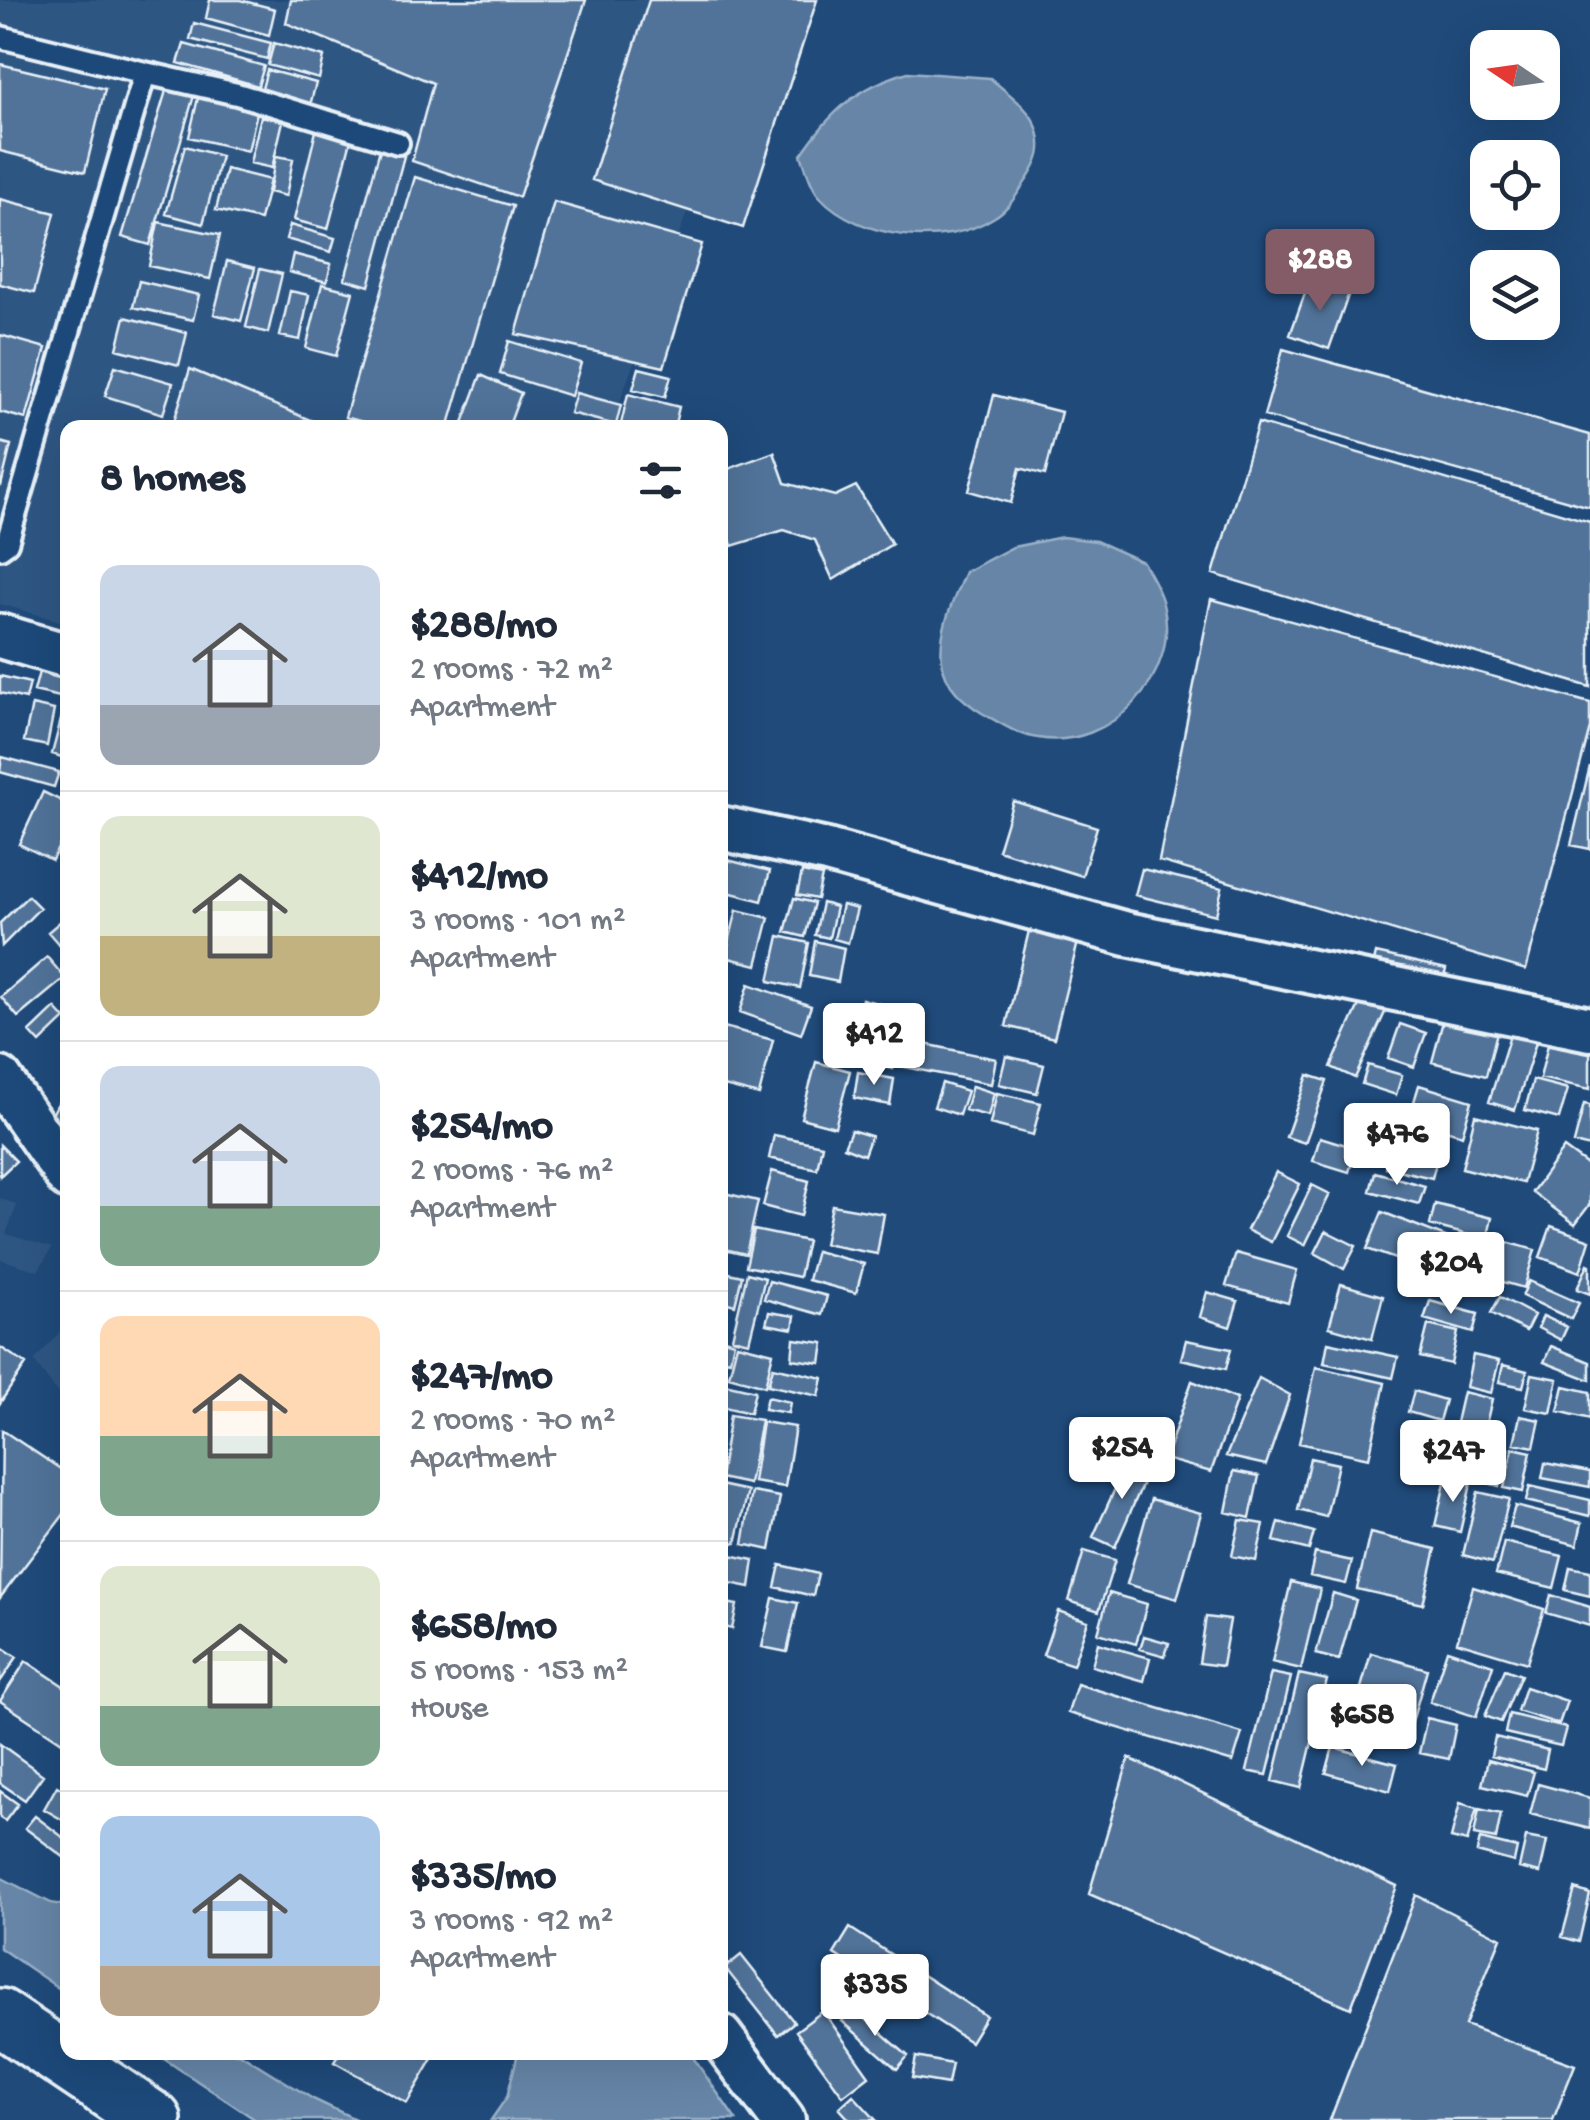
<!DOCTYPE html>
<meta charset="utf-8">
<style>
:root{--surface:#fff;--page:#f2f2f3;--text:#1f2937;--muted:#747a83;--line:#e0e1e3;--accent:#845c67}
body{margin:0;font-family:"Gochi Hand",sans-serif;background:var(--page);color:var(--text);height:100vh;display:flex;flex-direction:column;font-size:38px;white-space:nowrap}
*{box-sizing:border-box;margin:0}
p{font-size:32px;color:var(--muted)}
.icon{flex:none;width:55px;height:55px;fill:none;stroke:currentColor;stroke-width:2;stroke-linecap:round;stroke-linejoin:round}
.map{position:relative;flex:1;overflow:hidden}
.side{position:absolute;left:60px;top:420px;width:668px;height:1640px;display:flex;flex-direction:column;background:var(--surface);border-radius:20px;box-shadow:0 10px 40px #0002}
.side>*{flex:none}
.needle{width:65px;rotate:283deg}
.controls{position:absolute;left:1470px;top:30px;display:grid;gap:20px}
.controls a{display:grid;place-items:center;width:90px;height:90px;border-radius:20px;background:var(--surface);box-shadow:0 10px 40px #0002;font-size:50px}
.price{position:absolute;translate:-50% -85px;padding:0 22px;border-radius:10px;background:#fff;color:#222;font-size:32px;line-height:65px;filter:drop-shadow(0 2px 5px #0008)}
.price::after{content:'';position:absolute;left:50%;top:60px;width:30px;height:22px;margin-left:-15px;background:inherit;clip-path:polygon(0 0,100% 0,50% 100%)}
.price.on{background:var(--accent);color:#fff}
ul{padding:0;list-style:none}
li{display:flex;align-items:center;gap:30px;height:250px;padding:0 40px}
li+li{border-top:2px solid var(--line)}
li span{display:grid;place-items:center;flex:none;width:280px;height:200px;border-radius:20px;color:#555}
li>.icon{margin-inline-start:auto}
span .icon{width:120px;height:120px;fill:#fffc;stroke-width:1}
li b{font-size:42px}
h2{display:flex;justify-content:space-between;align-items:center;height:120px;padding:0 40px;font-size:42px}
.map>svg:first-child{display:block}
.built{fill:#2e5683}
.water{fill:#6685a7;stroke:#9ab0c7;stroke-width:2.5}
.building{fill:#517399;stroke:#e8f1f8;stroke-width:2.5}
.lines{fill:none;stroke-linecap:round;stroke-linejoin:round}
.lane-casing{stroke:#e8f1f8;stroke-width:28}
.street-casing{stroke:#e8f1f8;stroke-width:50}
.primary-casing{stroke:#e8f1f8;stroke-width:62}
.lane{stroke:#1f4a7a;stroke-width:20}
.street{stroke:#1f4a7a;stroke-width:42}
.primary{stroke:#1f4a7a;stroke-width:55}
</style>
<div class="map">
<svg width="1590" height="2120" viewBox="0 0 1590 2120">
<rect width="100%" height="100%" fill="#1f4a7a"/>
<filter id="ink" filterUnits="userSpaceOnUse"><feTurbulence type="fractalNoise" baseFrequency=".01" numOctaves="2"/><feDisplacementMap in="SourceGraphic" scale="20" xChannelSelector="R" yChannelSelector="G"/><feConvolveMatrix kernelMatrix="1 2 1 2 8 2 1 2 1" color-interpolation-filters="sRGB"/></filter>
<g filter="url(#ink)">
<path class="built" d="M0,0H762L611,427L68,428L67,623L0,604Z
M0,1198L17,1205L6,1234L52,1248L38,1271L0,1259Z
M67,1324V1406L34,1361Z"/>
<path class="water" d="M908,72L990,78C1006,92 1030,108 1037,128C1044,149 1039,161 1028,178C1018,193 1009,209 993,218C945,249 859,239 820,197C811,188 806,168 801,155C830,112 857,87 908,72Z
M1062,537L1096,541L1143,562C1150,575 1160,590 1163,604C1182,675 1110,751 1038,738C1017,735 1000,723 982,713C963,701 945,686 942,661C938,630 954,599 965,572L1013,547Z
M0,1877L51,1903L67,1906V1994L0,1948Z
M155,2053H239L313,2099L357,2120H256Z
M518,2053H690L736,2120H491L507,2097Z"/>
<path class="building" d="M210,0H240L275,9L269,35L206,18Z
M291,0H586L519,197L412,161L433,83L286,23Z
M649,0H817L743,228L592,180Z
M194,23L271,43L267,59L190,39Z
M274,43L324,57L319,79L268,65Z
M184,44L264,66L258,86L178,63Z
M0,64L105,89L85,172L0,151Z
M267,70L316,83L309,109L260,96Z
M168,84L195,92L150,245L122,237Z
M200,89L259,104L248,151L189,137Z
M261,116L283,121L272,168L250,163Z
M316,131L351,140L328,229L294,220Z
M185,146L221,156L203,224L166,214Z
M380,149L404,156L369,286L345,279Z
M276,156L293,159L286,196L269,192Z
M226,169L270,180L260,220L216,210Z
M415,177L513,206L448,428H369L370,424L345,417Z
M0,199L55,213L34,293L0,284Z
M554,202L702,244L664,367L516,334Z
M158,222L220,235L210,279L149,266Z
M290,225L335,238L331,252L286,239Z
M293,254L331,264L327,282L289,272Z
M227,261L255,268L241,321L214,314Z
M260,269L282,274L268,333L246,327Z
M1310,279L1349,293L1329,349L1290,335Z
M139,281L199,295L193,320L133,307Z
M322,284L353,292L336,356L306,348Z
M290,291L309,295L300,340L280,336Z
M125,317L187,333L179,365L117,349Z
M0,335L46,348L26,419L0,412Z
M509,341L581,363L571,396L500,374Z
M1283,349L1590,435V507L1264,416Z
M115,366L173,383L163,414L105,396Z
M639,368L671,376L665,397L633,389Z
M190,369L329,428H172Z
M481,375L521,393L508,428H461Z
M576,393L621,405L616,425L570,413Z
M628,394L679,407L674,428H620Z
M994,395L1061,412L1045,475L1020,468L1011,503L969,491Z
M1258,423L1590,522V687L1213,574Z
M0,442L11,445L1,486L0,485Z
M774,452L785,483L835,496L856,486L892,544L833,580L815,540L784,530L732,546L720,509V472Z
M1211,599L1590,703V728L1526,970L1159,861Z
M40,668L66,674L60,697L34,691Z
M0,676L30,683L26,699L0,693Z
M68,693V759L52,754Z
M32,705L54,710L47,746L24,741Z
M2,757L59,772L54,787L0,772Z
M1590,766V849L1571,845Z
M43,792L68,804V828L52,860L19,844Z
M1013,801L1097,827L1082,876L998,850Z
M720,858L770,871L762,901L720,890Z
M1142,869L1222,888L1216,915L1135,895Z
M802,872L822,876L817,899L797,895Z
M28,896L40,908L2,946L0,923Z
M794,898L814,903L805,937L785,932Z
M822,903L836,907L829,938L815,935Z
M842,905L857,909L848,943L834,939Z
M737,910L769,918L757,965L725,957Z
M1033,914L1082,926L1054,1038L1006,1026Z
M68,915V955L48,932Z
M779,936L809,943L800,988L769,981Z
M815,941L844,948L838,982L809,976Z
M1376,953L1446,969L1440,996L1370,979Z
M47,957L65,978L18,1017L1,997Z
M749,984L811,1006L801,1034L740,1012Z
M1363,996L1387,1008L1355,1078L1331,1067Z
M862,999L895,1008L890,1029L857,1021Z
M1447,1006L1500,1020L1486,1076L1432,1062Z
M55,1008L65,1019L40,1043L30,1032Z
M1515,1019L1541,1026L1515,1110L1489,1102Z
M1400,1024L1426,1033L1414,1067L1388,1058Z
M720,1026L773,1040L759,1095L720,1085Z
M1550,1036L1590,1045V1089L1540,1078Z
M863,1037L898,1044L893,1069L858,1062Z
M906,1040L996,1059L991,1084L900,1066Z
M1006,1056L1044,1065L1037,1093L999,1084Z
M816,1062L850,1071L835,1127L801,1118Z
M1368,1065L1402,1075L1396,1095L1362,1084Z
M858,1072L894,1079L890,1105L854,1098Z
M1308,1075L1327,1081L1305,1143L1286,1137Z
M1533,1080L1568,1089L1559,1119L1525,1110Z
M942,1083L967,1091L959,1115L934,1107Z
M1419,1085L1472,1101L1462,1135L1409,1119Z
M972,1086L994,1093L988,1116L965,1110Z
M997,1093L1041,1103L1033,1135L990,1124Z
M63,1094L68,1096V1135L62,1145L42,1133Z
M1584,1104L1590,1105V1147L1574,1143Z
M1475,1115L1537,1131L1523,1183L1462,1168Z
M1400,1126L1439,1136L1434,1155L1396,1145Z
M851,1130L871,1136L864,1155L844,1147Z
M774,1135L822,1145L817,1169L769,1158Z
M1320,1137L1356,1148L1349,1172L1313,1161Z
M0,1145L16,1161L0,1176Z
M1390,1148L1437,1159L1432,1178L1385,1167Z
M1564,1148L1590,1167V1204L1575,1224L1532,1192Z
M772,1171L809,1181L801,1216L763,1206Z
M1276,1172L1300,1184L1271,1242L1247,1230Z
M1375,1172L1425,1186L1419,1204L1370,1191Z
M1312,1185L1330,1194L1305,1245L1287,1236Z
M720,1192L758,1201L746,1254L720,1248Z
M1435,1204L1492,1218L1487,1240L1430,1225Z
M832,1205L884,1214L877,1254L824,1244Z
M1382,1212L1489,1254L1469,1285L1367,1249Z
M1551,1226L1590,1240L1580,1272L1540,1257Z
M754,1230L807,1241L799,1277L746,1266Z
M1326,1231L1356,1246L1344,1269L1315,1253Z
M1503,1241L1535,1250L1524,1288L1492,1279Z
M816,1251L864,1264L856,1293L808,1280Z
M1236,1253L1297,1270L1288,1303L1226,1286Z
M1588,1264L1590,1265V1294L1577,1289Z
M720,1271L742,1276L735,1305L720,1301Z
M747,1273L765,1278L749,1342L732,1338Z
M769,1281L827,1296L822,1315L764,1299Z
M1529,1281L1579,1303L1571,1319L1522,1296Z
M1341,1284L1383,1296L1372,1339L1329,1327Z
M1207,1292L1238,1301L1230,1327L1200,1317Z
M1500,1297L1534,1315L1526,1331L1491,1313Z
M1430,1301L1478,1314L1473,1333L1424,1319Z
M769,1312L795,1316L793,1329L766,1324Z
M1543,1316L1567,1327L1561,1340L1538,1328Z
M1428,1325L1458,1332L1451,1364L1420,1357Z
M720,1338L734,1342L730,1360L720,1358Z
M794,1339L824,1343L821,1363L792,1359Z
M1186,1340L1231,1349L1226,1369L1181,1359Z
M1328,1342L1398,1357L1393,1378L1324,1363Z
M737,1344L773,1353L765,1386L729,1376Z
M1551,1346L1590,1362V1380L1544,1362Z
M0,1347L26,1364L0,1403Z
M1473,1355L1499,1361L1491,1393L1466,1387Z
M1503,1365L1527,1371L1523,1387L1499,1382Z
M773,1367L823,1378L819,1396L768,1385Z
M1316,1367L1385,1383L1369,1458L1299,1443Z
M1532,1374L1558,1379L1551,1413L1525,1408Z
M1259,1378L1290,1395L1266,1465L1226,1456Z
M1192,1381L1237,1399L1211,1472L1165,1459Z
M720,1383L755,1391L750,1413L720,1406Z
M1564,1386L1590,1392V1419L1558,1411Z
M1414,1391L1445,1400L1439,1421L1408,1412Z
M1463,1392L1492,1399L1484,1433L1455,1427Z
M767,1397L790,1402L788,1413L764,1409Z
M730,1415L761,1420L749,1484L720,1478Z
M1520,1416L1540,1420L1534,1447L1514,1443Z
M762,1422L795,1427L785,1487L753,1482Z
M2,1430L68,1474V1509L0,1598Z
M1459,1437L1508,1449L1499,1486L1449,1473Z
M1513,1448L1531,1452L1523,1492L1504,1488Z
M1130,1456L1151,1465L1115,1547L1093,1537Z
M1310,1458L1338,1464L1326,1517L1298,1510Z
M1545,1463L1590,1472V1487L1542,1478Z
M1234,1471L1259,1476L1250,1518L1226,1512Z
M1446,1478L1471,1484L1460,1532L1435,1526Z
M720,1485L748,1491L736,1543L720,1540Z
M1530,1486L1590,1500V1516L1526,1501Z
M752,1492L780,1497L770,1550L743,1544Z
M1478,1492L1509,1499L1493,1563L1463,1555Z
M1151,1499L1201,1513L1177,1599L1127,1584Z
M1515,1506L1582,1523L1577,1545L1509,1527Z
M1240,1520L1264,1524L1256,1561L1232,1556Z
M1279,1522L1314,1532L1309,1550L1274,1541Z
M1370,1533L1436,1549L1423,1604L1357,1589Z
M1504,1542L1562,1556L1554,1588L1496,1574Z
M1084,1551L1115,1560L1099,1611L1069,1601Z
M720,1553L754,1560L750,1587L720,1581Z
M1315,1553L1352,1561L1346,1584L1310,1576Z
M780,1565L818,1574L813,1596L775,1587Z
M1570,1567L1590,1571V1596L1565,1590Z
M1291,1582L1320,1589L1301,1669L1272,1662Z
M1473,1587L1544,1609L1527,1663L1457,1642Z
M1109,1593L1147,1604L1136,1644L1098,1633Z
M1333,1593L1356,1600L1339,1660L1316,1654Z
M1551,1595L1590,1607V1626L1546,1613Z
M773,1598L798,1603L787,1652L762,1647Z
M721,1602L737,1605L732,1629L720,1626Z
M1058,1611L1088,1621L1073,1665L1043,1655Z
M1206,1617L1230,1620L1222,1666L1199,1663Z
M1144,1636L1169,1643L1165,1656L1140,1649Z
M1098,1643L1150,1658L1144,1681L1092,1666Z
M0,1646L17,1657L0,1682Z
M1447,1650L1493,1665L1476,1717L1430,1702Z
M1371,1653L1427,1669L1409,1733L1353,1716Z
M26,1661L68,1689L65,1744L0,1701Z
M1505,1669L1521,1675L1501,1722L1485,1716Z
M1271,1673L1291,1677L1267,1775L1247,1771Z
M1299,1674L1327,1680L1301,1788L1273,1781Z
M1077,1684L1242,1733L1233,1762L1068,1713Z
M1525,1687L1567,1701L1559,1724L1517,1711Z
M1509,1714L1566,1728L1561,1746L1505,1733Z
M1427,1718L1456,1725L1449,1759L1419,1753Z
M1495,1737L1548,1750L1544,1769L1491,1756Z
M0,1744L43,1775L25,1800L0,1783Z
M1333,1747L1397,1764L1390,1791L1326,1773Z
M1129,1758L1397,1886L1351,2008L1089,1894Z
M1488,1760L1534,1772L1527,1796L1482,1785Z
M1538,1784L1590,1798V1829L1530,1814Z
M57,1786L68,1792V1823L44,1809Z
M0,1791L18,1804L5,1821L0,1818Z
M1460,1803L1477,1808L1467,1842L1451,1838Z
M1479,1809L1501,1814L1496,1839L1474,1835Z
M35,1816L68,1841L65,1858L25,1828Z
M1526,1837L1547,1841L1540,1873L1519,1868Z
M1480,1839L1517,1848L1514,1862L1477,1852Z
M1575,1889L1590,1894L1579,1942L1562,1937Z
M1416,1895L1501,1938L1465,2025L1575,2065L1553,2120H1330Z
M850,1928L986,2016L970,2042L834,1954Z
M741,1955L794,2022L778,2035L725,1968Z
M853,2008L908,2056L897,2069L842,2021Z
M823,2011L869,2076L843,2096L796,2031Z
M340,2052H437L407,2103L334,2062Z
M916,2057L952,2064L948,2084L912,2078Z
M853,2095L876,2120H850L839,2108Z"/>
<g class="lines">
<g class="lane-casing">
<path id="lane" d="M0,37L145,73
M0,548L7,543L145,73L237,94L398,143"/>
</g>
<g class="street-casing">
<path id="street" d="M0,636L68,656
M720,828L827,851L1127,934L1590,1029
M0,1079L68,1177
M720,2036L783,2120"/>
</g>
<g class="primary-casing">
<path id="primary" d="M0,2017L153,2120"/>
</g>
<use href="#lane" class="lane"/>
<use href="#street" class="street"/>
<use href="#primary" class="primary"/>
</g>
</g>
</svg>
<div class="controls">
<a><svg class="needle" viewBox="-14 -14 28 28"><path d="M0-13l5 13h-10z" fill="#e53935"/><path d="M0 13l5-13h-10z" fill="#747a83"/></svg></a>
<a><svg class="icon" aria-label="locate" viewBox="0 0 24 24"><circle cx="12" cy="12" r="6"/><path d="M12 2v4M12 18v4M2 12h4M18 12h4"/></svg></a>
<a><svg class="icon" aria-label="layers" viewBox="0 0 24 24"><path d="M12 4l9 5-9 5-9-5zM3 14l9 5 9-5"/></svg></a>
</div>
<b class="price on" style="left:1320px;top:314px">$288</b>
<b class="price" style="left:874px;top:1088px">$412</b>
<b class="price" style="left:1397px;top:1188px">$476</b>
<b class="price" style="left:1451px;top:1317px">$204</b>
<b class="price" style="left:1122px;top:1502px">$254</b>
<b class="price" style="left:1453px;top:1505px">$247</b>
<b class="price" style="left:1362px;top:1769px">$658</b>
<b class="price" style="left:875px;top:2039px">$335</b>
<section class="side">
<h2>8 homes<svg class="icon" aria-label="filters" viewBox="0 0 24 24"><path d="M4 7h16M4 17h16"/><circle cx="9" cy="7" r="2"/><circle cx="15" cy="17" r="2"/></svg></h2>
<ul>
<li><span style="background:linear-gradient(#c9d6e8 70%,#9aa5b1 0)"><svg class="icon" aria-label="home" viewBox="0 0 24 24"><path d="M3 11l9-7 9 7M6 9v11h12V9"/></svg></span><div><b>$288/mo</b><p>2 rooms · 72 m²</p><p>Apartment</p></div></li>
<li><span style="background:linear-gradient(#dfe7d0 60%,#c2b280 0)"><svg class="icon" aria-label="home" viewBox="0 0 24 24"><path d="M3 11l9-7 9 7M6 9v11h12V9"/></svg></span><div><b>$412/mo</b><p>3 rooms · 101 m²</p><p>Apartment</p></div></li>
<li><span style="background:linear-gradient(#c9d6e8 70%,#7fa58c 0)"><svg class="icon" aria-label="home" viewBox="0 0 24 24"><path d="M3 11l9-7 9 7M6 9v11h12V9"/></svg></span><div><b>$254/mo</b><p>2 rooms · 76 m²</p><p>Apartment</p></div></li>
<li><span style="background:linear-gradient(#ffd9b3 60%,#7fa58c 0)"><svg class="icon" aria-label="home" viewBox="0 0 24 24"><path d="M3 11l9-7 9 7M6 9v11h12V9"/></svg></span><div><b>$247/mo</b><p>2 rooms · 70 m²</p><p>Apartment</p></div></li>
<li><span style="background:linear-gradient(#dfe7d0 70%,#7fa58c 0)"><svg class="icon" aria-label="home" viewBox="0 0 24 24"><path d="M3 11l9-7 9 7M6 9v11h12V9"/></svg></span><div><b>$658/mo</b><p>5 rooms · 153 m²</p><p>House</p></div></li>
<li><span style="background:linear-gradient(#a9c7e8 75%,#b9a48a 0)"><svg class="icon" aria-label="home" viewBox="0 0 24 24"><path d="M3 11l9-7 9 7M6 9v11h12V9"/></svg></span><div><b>$335/mo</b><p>3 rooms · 92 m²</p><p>Apartment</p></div></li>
</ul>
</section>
</div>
